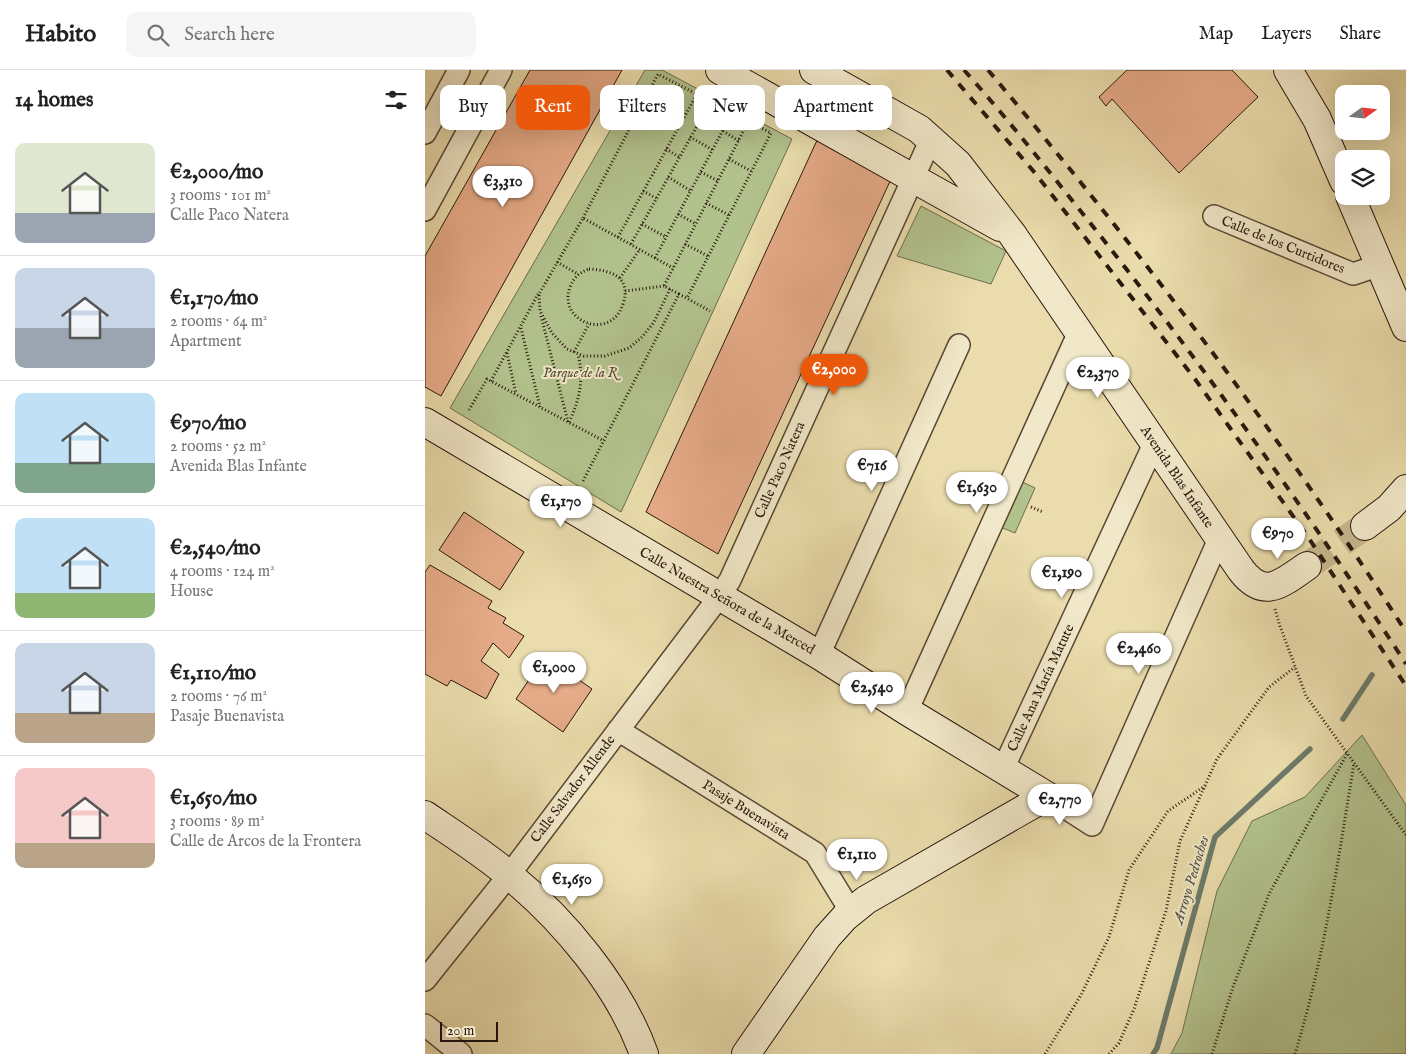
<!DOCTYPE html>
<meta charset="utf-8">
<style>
:root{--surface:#fff;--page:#f6f6f6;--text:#222;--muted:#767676;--line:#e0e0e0;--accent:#ea580c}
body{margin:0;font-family:"IM FELL English",serif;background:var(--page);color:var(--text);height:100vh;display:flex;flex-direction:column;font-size:19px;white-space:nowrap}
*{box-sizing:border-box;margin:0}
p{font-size:16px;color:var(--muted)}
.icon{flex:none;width:28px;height:28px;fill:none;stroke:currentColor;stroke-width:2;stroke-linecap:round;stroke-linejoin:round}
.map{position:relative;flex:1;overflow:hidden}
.side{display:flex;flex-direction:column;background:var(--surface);width:425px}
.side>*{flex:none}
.guide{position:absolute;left:15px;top:15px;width:475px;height:45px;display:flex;gap:10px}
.needle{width:32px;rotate:75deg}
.buttons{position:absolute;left:910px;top:15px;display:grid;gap:10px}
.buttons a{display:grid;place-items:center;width:55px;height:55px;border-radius:10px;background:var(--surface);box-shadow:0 5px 20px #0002;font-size:25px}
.scale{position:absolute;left:15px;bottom:12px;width:58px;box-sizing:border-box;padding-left:5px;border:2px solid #2a170d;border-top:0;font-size:14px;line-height:18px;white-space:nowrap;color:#2a170d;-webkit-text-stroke:4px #f1e8c9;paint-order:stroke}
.price{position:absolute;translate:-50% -42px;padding:0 11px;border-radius:18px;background:#fff;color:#222;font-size:16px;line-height:32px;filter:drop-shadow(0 1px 2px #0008)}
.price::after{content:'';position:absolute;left:50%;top:30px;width:15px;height:11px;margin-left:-8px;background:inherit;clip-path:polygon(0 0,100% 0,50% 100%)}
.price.selected{background:var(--accent);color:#fff}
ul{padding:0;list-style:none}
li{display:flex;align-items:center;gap:15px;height:125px;padding:0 15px}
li+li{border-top:1px solid var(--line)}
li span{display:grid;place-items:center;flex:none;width:140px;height:100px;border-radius:10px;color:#555}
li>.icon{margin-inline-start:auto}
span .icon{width:60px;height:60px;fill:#fffc;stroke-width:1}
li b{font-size:21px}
h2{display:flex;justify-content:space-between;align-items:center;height:60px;padding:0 15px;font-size:21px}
.tag{padding:0 18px;border-radius:10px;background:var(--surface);box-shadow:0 5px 20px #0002;font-size:18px;line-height:45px}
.tag.selected{background:var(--accent);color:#fff}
header{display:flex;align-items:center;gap:30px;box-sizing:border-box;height:70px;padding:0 25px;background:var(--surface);border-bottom:1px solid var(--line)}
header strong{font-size:24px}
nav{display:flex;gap:28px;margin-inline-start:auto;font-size:18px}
.search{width:350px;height:45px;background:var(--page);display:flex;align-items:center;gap:12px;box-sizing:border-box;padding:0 18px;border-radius:10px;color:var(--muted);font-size:19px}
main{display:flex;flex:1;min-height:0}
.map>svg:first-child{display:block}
.green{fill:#b2c28d;stroke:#6e6c4d}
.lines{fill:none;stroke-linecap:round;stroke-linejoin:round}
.stream{stroke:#6c7a6b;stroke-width:5.5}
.building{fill:#e6ab88;stroke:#2a170d}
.secondary-tunnel{stroke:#c4b58c;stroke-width:28;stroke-dasharray:28 14;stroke-linecap:butt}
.street-casing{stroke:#5a4835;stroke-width:24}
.secondary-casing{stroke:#2a170d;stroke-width:30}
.path{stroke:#2a170d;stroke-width:3;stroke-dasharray:1 2.5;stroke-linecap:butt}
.street{stroke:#f1e8c9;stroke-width:21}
.secondary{stroke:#f1e8c9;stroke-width:28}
.rail{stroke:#2a170d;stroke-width:4;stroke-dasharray:9 9;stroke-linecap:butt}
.labels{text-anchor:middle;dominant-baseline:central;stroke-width:4;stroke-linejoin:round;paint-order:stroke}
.street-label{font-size:14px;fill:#2a170d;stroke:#f1e8c9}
.park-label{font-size:14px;font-style:italic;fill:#534a33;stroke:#f1e8c9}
.water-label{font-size:15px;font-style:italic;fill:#505144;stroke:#f1e8c9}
</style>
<header>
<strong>Habito</strong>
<div class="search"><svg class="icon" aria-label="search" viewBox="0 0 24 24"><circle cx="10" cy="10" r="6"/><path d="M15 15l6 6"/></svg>Search here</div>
<nav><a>Map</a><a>Layers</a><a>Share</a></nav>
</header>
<main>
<section class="side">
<h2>14 homes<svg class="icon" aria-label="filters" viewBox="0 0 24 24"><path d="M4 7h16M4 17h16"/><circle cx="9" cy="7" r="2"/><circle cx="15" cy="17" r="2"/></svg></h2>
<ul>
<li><span style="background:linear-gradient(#dfe7d0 70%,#9aa5b1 0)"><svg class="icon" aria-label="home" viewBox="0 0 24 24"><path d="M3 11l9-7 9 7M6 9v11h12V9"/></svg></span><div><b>€2,000/mo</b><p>3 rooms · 101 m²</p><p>Calle Paco Natera</p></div></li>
<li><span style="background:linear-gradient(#c9d6e8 60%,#9aa5b1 0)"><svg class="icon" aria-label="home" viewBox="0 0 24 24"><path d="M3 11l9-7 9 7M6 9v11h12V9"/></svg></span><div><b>€1,170/mo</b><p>2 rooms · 64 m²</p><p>Apartment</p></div></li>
<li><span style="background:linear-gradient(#bfe0f5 70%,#7fa58c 0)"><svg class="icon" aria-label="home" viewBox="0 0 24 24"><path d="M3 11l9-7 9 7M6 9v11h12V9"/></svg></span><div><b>€970/mo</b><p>2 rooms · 52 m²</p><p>Avenida Blas Infante</p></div></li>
<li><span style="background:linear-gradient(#bfe0f5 75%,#8fb573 0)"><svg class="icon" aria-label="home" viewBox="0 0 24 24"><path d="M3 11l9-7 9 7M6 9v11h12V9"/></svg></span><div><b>€2,540/mo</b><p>4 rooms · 124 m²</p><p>House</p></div></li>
<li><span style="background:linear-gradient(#c9d6e8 70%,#b9a48a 0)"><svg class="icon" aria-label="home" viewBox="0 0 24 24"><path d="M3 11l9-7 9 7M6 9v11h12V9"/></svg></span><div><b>€1,110/mo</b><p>2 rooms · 76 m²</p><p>Pasaje Buenavista</p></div></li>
<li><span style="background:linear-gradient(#f6c9c9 75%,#b9a48a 0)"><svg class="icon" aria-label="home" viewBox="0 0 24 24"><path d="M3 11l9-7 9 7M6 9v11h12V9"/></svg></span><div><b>€1,650/mo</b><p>3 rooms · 89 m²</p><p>Calle de Arcos de la Frontera</p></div></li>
</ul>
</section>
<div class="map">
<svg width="981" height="984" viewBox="0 0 981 984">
<rect width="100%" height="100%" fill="#eadcac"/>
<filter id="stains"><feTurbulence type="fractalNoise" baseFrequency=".004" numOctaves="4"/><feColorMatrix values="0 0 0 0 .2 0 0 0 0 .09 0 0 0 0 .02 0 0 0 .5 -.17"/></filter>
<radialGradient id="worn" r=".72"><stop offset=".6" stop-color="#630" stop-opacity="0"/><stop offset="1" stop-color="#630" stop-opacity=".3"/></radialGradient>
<path class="green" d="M220,0H237L367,69L196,442L25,338Z
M496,136L581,181L566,214L472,186Z
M593,410L610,418L590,463L573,456Z
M937,665L981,735V984H746L757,963L792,821L827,751L880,727Z"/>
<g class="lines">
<path class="stream" d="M918,649L947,605
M728,984L732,978L790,767L885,679"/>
</g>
<path class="building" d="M105,0H197L16,326L0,317V186Z
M702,0H807L833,27L754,103L687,29L681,36L674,27Z
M394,66L467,107L293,484L221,442Z
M39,442L99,482L75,520L14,480Z
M5,495L67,531L63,538L81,548L78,553L99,566L84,588L68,573L56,591L74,604L61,629L26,610L22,616L0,604V502Z
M120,586L167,619L138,662L91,629Z"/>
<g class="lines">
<path class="secondary-tunnel" d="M882,496L940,456"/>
<g class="street-casing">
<path id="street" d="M0,63L34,0
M0,140L76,0
M789,146L928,204L955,195
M394,585L534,275
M482,641L654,262
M193,660L390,783L426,842
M578,699L729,374
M622,726L667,755L794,469
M0,910L84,805L294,527L305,510L506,69
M0,955L36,984"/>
</g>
<g class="secondary-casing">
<path id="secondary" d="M295,0L575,157
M389,0L494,59L533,94L587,164L816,500C839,530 856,514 882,496
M863,0L892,49L919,111
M925,126L981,257
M0,352L394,585L482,641L622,726L441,830L420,847L402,867L321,984
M940,456L964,438L981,419
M0,745C28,764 58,783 84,805C139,850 195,917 219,984"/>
</g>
<path class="path" d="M298,61L314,71
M265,67L288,80
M241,79L254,87
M304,89L326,101
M276,102L293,111
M243,107L266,121
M218,121L231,128
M281,133L304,145
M253,144L271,154
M158,148L233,4L346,63L262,228
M217,154L241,167
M193,167L272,24
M206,174L286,31
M260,174L283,186
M230,188L307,43
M132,192L153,204
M164,199C186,200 207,207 198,234C186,272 132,252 145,217C149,207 154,203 164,199Z
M195,208L215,179
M245,219L229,252L217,267L204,278L180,286H159L142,279L127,263L115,241L114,224L158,148L248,198
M200,221L239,216
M254,224L239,216L324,50
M116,246L143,352
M96,258L115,337
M149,282L164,254
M82,283L91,324
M66,311L113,224
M44,340L62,309L179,371
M144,352C155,329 159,309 153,284
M158,411L254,224L285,241
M606,437L618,442
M850,539L855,556L881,626L981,765
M620,984L656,925L684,867L704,800L743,741L780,716
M684,984L694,973L709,939L741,841L755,771L792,689L844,617L870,597
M787,984L808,917L844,824L922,684
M870,984C899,889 913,791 929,693"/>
<use href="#street" class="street"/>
<use href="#secondary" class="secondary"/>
<path class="rail" d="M522,0L610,103L770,309L883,467L981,616
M539,0C582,48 622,99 662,149C776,292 882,441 981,594
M563,0C713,178 855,365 981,562"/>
</g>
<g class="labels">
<g class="street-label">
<text transform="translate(858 175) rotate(22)">Calle de los Curtidores</text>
<text transform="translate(355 400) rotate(-66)">Calle Paco Natera</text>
<text transform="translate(752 407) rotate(56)">Avenida Blas Infante</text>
<text transform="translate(302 531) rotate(30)">Calle Nuestra Señora de la Merced</text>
<text transform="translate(616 618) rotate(-65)">Calle Ana María Matute</text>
<text transform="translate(148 719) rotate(-53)">Calle Salvador Allende</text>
<text transform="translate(321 740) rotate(32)">Pasaje Buenavista</text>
</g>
<g class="park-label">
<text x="155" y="303">Parque de la R</text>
</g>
<g class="water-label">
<text transform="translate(766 810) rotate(-73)">Arroyo Pedroches</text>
</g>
</g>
<rect width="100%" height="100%" filter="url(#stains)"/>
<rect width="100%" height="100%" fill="url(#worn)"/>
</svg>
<div class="buttons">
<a><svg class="needle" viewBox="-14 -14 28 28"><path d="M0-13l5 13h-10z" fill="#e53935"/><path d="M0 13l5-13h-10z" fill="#767676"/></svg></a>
<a><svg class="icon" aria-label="layers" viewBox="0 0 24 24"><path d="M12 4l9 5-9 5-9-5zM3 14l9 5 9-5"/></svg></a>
</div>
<div class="scale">20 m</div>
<b class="price" style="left:78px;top:138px">€3,310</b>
<b class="price selected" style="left:409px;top:326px">€2,000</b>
<b class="price" style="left:673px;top:329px">€2,370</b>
<b class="price" style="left:447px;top:422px">€716</b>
<b class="price" style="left:552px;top:444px">€1,630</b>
<b class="price" style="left:136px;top:458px">€1,170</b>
<b class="price" style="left:853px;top:490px">€970</b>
<b class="price" style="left:637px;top:529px">€1,190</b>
<b class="price" style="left:714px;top:605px">€2,460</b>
<b class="price" style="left:129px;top:624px">€1,000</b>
<b class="price" style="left:447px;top:644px">€2,540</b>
<b class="price" style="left:635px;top:756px">€2,770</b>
<b class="price" style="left:432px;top:811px">€1,110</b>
<b class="price" style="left:147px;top:836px">€1,650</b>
<div class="guide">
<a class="tag">Buy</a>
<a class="tag selected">Rent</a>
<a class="tag">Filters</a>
<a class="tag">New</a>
<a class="tag">Apartment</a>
</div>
</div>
</main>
